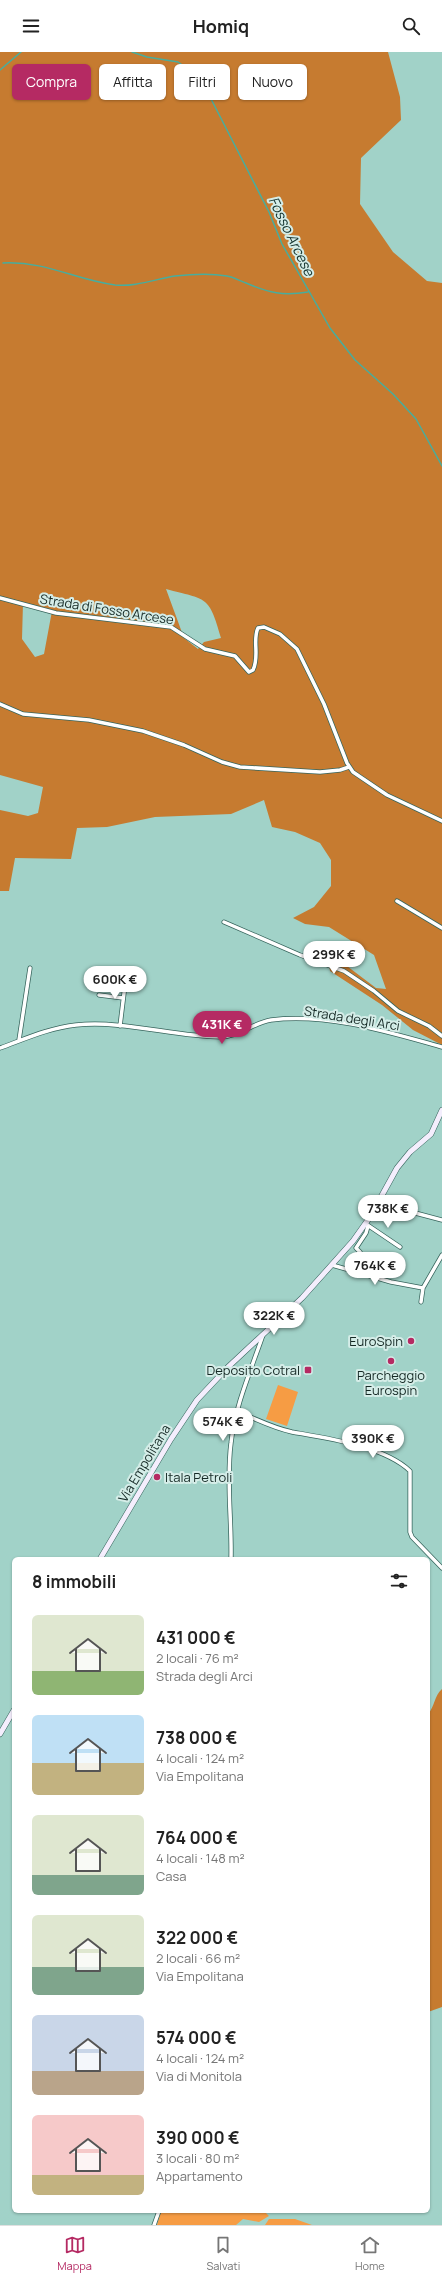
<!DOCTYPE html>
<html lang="it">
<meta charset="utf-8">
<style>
:root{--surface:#fff;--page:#f6f6f6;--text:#222;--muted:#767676;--line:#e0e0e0;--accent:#b52a63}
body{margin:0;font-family:Manrope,sans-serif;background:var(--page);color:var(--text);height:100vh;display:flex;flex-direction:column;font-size:15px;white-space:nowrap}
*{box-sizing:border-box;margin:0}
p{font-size:13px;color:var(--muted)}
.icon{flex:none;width:22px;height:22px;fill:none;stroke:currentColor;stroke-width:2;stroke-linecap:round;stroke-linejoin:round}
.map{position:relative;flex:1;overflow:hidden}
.sheet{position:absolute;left:12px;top:1505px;width:418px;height:656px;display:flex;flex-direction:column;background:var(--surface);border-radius:6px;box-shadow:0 1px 3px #0004}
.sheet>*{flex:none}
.guide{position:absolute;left:12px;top:12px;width:418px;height:36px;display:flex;gap:8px}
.price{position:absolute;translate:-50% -34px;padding:0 9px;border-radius:14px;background:#fff;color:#222;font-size:13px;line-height:26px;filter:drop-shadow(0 1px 2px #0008)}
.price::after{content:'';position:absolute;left:50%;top:24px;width:12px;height:9px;margin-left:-6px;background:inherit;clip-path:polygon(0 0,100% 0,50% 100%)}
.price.active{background:var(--accent);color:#fff}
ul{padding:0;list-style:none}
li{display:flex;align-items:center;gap:12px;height:100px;padding:0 20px}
li span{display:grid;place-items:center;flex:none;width:112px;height:80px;border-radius:6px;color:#555}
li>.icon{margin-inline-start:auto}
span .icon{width:48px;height:48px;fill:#fffc;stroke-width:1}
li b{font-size:17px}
h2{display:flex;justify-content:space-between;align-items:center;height:48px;padding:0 20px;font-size:17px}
.tag{padding:0 14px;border-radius:6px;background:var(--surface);box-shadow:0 1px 3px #0004;font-size:14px;line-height:36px}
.tag.active{background:var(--accent);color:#fff}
header{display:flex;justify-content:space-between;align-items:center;height:52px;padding:0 20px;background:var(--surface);font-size:18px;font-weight:700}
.menu{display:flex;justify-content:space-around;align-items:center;height:56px;border-top:1px solid var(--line);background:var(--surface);font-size:11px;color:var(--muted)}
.menu a{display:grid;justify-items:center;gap:2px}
.menu .active{color:var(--accent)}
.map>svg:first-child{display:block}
.green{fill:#f69c44}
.forest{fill:#c67b30;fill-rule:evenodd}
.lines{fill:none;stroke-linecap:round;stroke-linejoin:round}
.stream{stroke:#48ad9d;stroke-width:1.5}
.minor-casing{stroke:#36645c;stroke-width:5}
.secondary-casing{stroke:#36645c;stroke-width:6}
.minor{stroke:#fff;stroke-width:3.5}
.secondary{stroke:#f4eefd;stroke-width:5}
.poi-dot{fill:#b52a63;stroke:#d5ede8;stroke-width:1.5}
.labels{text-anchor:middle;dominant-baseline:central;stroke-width:4;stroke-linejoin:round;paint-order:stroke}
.street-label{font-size:13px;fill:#152925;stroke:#d5ede8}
.poi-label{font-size:13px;fill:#152925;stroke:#d5ede8;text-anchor:end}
.water-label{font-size:14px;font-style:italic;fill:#13322d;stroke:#d5ede8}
</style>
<header><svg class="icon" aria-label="menu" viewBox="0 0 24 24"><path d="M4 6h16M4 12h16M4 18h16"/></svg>Homiq<svg class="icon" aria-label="search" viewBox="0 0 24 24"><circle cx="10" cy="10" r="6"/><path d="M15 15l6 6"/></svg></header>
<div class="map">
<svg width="442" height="2173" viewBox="0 0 442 2173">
<rect width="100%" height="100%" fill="#a1d2c8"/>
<path class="green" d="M278,1333L298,1340L287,1374L266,1367Z
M161,2159H264L269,2164L259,2170L243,2167L236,2173H157Z
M269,2167H295L312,2173H265Z"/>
<path class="forest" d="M0,0H388L400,45L401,68L361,106L360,152L393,200L427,229L442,231V993L413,978L382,953L330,919L328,905H335L376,936L386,937L374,903L329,875L305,872L293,866L314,855L331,834V808L320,791L295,780L272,775L264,748L231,762L155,765L107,775L77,776L71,807L15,806L9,839H0V758L28,764L38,761L43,735L0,723ZM166,537C207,548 209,543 221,586L204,590L198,597L184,586ZM23,551L52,559L44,602L35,605L22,587Z
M442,1637V1955L428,1960V1662C435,1654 434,1644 442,1637Z"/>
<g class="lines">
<path class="stream" d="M132,0L147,5L178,10L191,19L209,43L269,160L282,192L330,276L355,308L393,342L416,367L442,414
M0,18L21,0
M3,211C47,209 75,228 115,233C135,235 156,227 175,224C192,222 210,221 227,224C233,225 240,229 246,231C269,241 283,244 308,240"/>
<g class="minor-casing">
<path id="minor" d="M0,546L56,561L171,575L205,597L235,604L249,620L253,618C260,604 252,588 258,576L264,575L280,582L297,597L324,652L347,711L353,720L387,743L442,769
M0,652L23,662L89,668L143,679L184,693L222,710L240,715L320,720L340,718L349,715
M397,849L442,876
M224,870L300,903L344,919L374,939L398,959L429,974L442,984
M99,943L123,946
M120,974L126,925
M19,988L30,916
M0,996C25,987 49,976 76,973C125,968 174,985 222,985C240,984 253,971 271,968C328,961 388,980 442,995
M381,1145L404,1158L442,1168
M379,1149L394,1159
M366,1172L400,1195
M360,1200L356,1196L366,1181L368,1174
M332,1213L391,1230L423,1236
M421,1250L423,1236L442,1203
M237,1359C255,1367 273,1376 292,1380C326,1386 384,1394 410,1419V1480L412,1485L442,1516
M231,1507C232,1468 226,1429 231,1391C235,1354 251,1318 263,1283
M154,2173L159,2159"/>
</g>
<g class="secondary-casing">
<path id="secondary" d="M100,1507L171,1387L197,1348L227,1316L302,1246L353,1189L370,1165L397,1116L410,1100L431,1082L442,1058
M0,1682L14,1658"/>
</g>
<use href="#minor" class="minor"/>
<use href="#secondary" class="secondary"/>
</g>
<g class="poi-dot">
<circle cx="411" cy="1289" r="4"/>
<circle cx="391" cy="1309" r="4"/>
<rect x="304" y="1314" width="8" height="8" rx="2"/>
<circle cx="157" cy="1425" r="4"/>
</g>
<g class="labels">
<g class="street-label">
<text transform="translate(107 557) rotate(9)">Strada di Fosso Arcese</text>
<text transform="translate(352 966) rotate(9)">Strada degli Arci</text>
<text transform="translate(144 1411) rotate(-59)">Via Empolitana</text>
</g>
<g class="poi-label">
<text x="403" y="1289">EuroSpin</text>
<text x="300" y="1318">Deposito Cotral</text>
<text x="391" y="1323" text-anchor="middle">Parcheggio<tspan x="391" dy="15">Eurospin</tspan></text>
<text x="165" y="1425" text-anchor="start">Itala Petroli</text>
</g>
<g class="water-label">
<text transform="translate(292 184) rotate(64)">Fosso Arcese</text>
</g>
</g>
</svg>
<b class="price" style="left:334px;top:923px">299K €</b>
<b class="price" style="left:115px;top:948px">600K €</b>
<b class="price active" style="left:222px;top:993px">431K €</b>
<b class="price" style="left:388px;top:1177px">738K €</b>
<b class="price" style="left:375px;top:1234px">764K €</b>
<b class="price" style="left:274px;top:1284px">322K €</b>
<b class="price" style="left:223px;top:1390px">574K €</b>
<b class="price" style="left:373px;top:1407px">390K €</b>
<div class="guide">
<a class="tag active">Compra</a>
<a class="tag">Affitta</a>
<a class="tag">Filtri</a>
<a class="tag">Nuovo</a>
</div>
<section class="sheet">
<h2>8 immobili<svg class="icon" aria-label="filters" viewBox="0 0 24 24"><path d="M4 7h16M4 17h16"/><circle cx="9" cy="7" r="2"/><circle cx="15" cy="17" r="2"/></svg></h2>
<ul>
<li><span style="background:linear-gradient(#dfe7d0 70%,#8fb573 0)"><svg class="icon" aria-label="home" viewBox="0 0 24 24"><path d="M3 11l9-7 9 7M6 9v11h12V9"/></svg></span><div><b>431 000 €</b><p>2 locali · 76 m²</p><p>Strada degli Arci</p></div></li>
<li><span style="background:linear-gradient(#bfe0f5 60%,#c2b280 0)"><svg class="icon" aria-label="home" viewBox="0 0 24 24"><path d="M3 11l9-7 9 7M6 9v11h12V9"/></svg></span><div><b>738 000 €</b><p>4 locali · 124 m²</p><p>Via Empolitana</p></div></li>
<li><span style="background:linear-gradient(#dfe7d0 75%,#7fa58c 0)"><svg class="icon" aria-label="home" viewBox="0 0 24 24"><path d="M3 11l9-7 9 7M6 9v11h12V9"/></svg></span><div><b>764 000 €</b><p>4 locali · 148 m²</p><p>Casa</p></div></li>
<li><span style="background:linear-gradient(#dfe7d0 65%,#7fa58c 0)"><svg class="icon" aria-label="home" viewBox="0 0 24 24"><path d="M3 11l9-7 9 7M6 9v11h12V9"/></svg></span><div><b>322 000 €</b><p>2 locali · 66 m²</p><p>Via Empolitana</p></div></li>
<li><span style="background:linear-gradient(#c9d6e8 70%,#b9a48a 0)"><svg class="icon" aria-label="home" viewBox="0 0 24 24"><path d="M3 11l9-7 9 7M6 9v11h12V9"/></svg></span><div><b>574 000 €</b><p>4 locali · 124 m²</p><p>Via di Monitola</p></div></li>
<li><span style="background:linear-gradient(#f6c9c9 75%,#c2b280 0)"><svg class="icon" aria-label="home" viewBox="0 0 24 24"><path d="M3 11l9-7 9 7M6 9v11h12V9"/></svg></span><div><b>390 000 €</b><p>3 locali · 80 m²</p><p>Appartamento</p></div></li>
</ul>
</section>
</div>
<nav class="menu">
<a class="active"><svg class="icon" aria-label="map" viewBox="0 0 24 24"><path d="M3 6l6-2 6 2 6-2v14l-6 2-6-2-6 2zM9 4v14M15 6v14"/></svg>Mappa</a>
<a><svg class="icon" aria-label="saved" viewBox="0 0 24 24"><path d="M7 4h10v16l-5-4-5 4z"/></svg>Salvati</a>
<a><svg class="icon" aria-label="home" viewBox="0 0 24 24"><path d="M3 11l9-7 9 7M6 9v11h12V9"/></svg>Home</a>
</nav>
